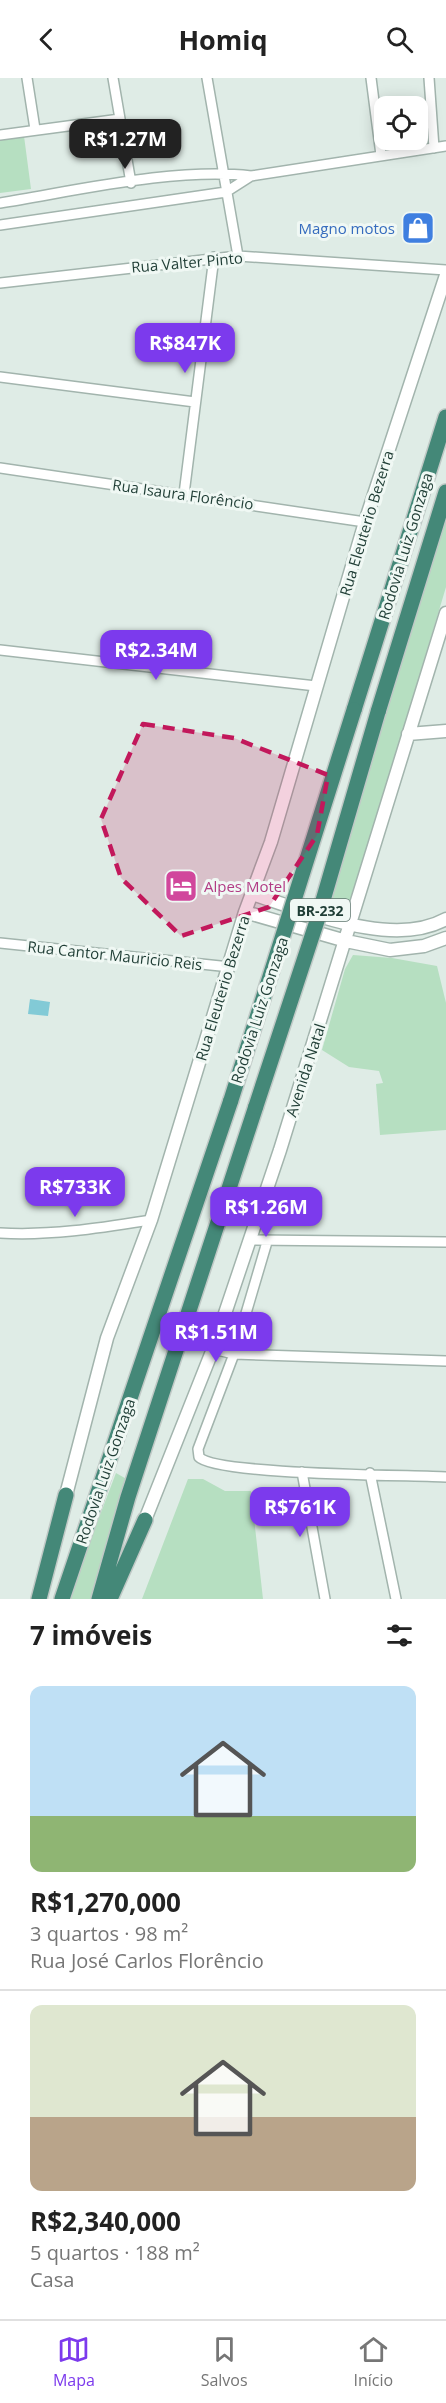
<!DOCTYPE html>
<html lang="pt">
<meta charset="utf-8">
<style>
:root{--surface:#fff;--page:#f6f6f6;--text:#222;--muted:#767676;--line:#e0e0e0;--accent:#7c3aed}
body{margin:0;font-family:"Open Sans",sans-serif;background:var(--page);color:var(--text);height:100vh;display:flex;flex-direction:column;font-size:22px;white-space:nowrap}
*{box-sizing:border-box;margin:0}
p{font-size:20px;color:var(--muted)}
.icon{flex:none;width:33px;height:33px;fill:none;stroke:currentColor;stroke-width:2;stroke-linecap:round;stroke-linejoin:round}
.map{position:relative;height:1521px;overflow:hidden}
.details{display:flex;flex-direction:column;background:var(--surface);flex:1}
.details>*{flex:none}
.controls{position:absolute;left:374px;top:18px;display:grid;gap:12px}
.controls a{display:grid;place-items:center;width:54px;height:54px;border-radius:12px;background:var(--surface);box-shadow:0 3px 15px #0003;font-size:30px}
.price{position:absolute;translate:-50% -51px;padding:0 14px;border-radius:12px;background:var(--accent);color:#fff;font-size:20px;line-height:39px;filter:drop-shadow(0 2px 3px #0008)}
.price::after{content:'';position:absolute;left:50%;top:36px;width:18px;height:14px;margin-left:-9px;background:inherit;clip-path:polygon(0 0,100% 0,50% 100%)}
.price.active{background:#222;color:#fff}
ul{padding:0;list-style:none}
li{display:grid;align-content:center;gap:12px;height:318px;padding:0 30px}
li+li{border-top:2px solid var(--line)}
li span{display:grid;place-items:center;height:186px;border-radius:12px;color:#555}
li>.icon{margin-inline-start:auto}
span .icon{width:108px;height:108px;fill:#fffc;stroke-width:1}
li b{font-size:26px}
h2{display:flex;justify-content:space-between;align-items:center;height:72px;padding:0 30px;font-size:26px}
header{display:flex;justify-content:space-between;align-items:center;height:78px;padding:0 30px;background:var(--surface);font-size:27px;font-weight:700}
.tabs{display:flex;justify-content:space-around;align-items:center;height:84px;border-top:2px solid var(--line);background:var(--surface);font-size:16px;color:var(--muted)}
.tabs a{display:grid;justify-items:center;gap:3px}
.tabs .active{color:var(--accent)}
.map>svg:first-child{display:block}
.green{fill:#b6dfc1}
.water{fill:#82cad6}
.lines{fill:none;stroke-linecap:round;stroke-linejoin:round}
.minor-casing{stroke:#a2b4ad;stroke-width:12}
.tertiary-casing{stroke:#a2b4ad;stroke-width:15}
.trunk-casing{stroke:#c0c9c6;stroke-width:18}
.minor{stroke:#fff;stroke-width:9}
.tertiary{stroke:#fff;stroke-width:12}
.trunk{stroke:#448878;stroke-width:15}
.trunk-bridge-casing{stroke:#c0c9c6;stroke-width:18;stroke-linecap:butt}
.trunk-bridge{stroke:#448878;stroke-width:15}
.marked{fill:#c2185b;fill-opacity:0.2;stroke:#c2185b;stroke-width:4.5;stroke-dasharray:12 8;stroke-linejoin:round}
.labels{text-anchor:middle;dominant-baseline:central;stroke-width:6;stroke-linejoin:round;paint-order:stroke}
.shield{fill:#f0f8f4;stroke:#5e756e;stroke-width:1.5}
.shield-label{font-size:14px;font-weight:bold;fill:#1f3d35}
.shop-label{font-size:15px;fill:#366cbe;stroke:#f0f8f4;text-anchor:end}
.street-label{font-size:15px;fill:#1f3d35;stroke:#f0f8f4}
.hotel-label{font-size:15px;fill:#b23c85;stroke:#f0f8f4;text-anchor:start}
</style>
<header><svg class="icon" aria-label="back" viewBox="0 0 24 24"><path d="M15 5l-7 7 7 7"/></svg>Homiq<svg class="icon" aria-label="search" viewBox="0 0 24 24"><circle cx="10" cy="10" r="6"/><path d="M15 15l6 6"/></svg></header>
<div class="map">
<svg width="446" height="1521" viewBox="0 0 446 1521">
<rect width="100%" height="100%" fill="#dfece6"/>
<path class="green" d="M24,58L31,111L0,115V62Z
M446,428V509L348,837L317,831Z
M353,877L392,880L437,888L446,925V1052L380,1057L376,1006L383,1005L379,993L349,989L322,972L345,891Z
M116,1395L130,1403L93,1521H68Z
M188,1401H203L225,1413H251L263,1521H142Z"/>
<path class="water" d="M30,921L50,924L48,938L28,936Z"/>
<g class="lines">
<g class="minor-casing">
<path id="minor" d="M27,0L35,51
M113,0L131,105
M207,0L238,178
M371,0L381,77
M429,0L434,70
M0,57L120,41
M0,125C75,113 176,89 251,98L446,68
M0,147L226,114L251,98
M0,205L238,178L446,192
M0,299L195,324
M0,390L365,444
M184,416L214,179
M0,572L316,608
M0,865L230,889
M0,1155C51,1158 100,1150 151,1142
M249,1162L446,1164
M267,1164L234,1276L198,1371L199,1379C215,1397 410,1397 446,1399
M213,1271L234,1276L446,1283
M302,1394L325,1521
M370,1395L396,1521"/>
</g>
<g class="tertiary-casing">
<path id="tertiary" d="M408,656L446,653
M252,816C307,833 392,871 446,841
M245,834L346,863L390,872L424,868L446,860
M66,1417L107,1260L151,1142L245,834L271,764L365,444L446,197
M145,1442L213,1271L280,1072L446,535"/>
</g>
<g class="trunk-casing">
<path id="trunk" d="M354,632L446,339
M378,634L446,414
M39,1521L66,1417
M62,1521L231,1022
M99,1521L128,1419L256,1028
M110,1521L145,1442"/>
</g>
<use href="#minor" class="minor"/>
<use href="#tertiary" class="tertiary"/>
<use href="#trunk" class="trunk"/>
<g class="trunk-bridge-casing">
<path id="trunk-bridge" d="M231,1022L354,632
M256,1028L317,843L378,634"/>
</g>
<use href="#trunk-bridge" class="trunk-bridge"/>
</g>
<path class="marked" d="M143,646L234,660L328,697L317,757L269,829L181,858L121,800L101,741Z"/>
<defs>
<g id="shop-square" transform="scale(1.725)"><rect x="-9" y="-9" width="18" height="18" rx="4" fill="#3f7fe0" stroke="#f0f8f4"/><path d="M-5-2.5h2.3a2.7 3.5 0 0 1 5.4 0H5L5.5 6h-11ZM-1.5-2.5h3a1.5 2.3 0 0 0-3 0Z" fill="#fff"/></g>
<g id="hotel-square" transform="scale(1.725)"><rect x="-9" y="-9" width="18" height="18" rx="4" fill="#d1479c" stroke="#f0f8f4"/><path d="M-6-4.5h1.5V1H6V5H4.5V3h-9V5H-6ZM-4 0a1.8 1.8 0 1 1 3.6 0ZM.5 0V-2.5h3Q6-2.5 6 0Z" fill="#fff"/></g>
</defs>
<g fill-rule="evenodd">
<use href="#shop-square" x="418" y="150"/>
<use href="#hotel-square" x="181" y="808"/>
</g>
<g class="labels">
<rect class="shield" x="290" y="821" width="60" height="22" rx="4.5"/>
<g class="shield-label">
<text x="320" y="832">BR-232</text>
</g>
<g class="shop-label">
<text x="395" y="150">Magno motos</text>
</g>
<g class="street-label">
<text transform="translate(187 184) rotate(-5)">Rua Valter Pinto</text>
<text transform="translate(183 416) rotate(8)">Rua Isaura Florêncio</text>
<text transform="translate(366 445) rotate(-73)">Rua Eleuterio Bezerra</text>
<text transform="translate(405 468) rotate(-73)">Rodovia Luiz Gonzaga</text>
<text transform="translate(115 877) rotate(6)">Rua Cantor Mauricio Reis</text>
<text transform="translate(222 910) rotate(-73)">Rua Eleuterio Bezerra</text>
<text transform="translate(259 932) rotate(-72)">Rodovia Luiz Gonzaga</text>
<text transform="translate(305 992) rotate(-72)">Avenida Natal</text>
<text transform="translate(105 1393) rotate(-71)">Rodovia Luiz Gonzaga</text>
</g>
<g class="hotel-label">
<text x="204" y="808">Alpes Motel</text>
</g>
</g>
</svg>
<div class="controls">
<a><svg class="icon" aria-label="locate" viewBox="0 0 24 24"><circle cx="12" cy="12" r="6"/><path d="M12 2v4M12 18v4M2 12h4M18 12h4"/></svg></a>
</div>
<b class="price active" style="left:125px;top:92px">R$1.27M</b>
<b class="price" style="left:185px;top:296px">R$847K</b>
<b class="price" style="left:156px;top:603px">R$2.34M</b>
<b class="price" style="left:75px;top:1140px">R$733K</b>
<b class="price" style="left:266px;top:1160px">R$1.26M</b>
<b class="price" style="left:216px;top:1285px">R$1.51M</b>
<b class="price" style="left:300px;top:1460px">R$761K</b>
</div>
<section class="details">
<h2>7 imóveis<svg class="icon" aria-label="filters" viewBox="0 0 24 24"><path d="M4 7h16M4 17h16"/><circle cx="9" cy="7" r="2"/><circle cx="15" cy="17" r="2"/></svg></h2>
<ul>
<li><span style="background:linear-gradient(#bfe0f5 70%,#8fb573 0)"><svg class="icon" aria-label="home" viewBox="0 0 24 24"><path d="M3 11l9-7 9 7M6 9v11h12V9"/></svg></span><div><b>R$1,270,000</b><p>3 quartos · 98 m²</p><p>Rua José Carlos Florêncio</p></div></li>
<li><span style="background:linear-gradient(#dfe7d0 60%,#b9a48a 0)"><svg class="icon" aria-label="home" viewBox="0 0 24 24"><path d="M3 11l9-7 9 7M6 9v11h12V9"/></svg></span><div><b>R$2,340,000</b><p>5 quartos · 188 m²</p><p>Casa</p></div></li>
</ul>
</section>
<nav class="tabs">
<a class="active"><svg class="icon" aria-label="map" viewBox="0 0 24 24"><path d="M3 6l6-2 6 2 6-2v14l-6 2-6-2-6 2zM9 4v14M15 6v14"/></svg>Mapa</a>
<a><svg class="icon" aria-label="saved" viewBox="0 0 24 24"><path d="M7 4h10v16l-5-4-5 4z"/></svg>Salvos</a>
<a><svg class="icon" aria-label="home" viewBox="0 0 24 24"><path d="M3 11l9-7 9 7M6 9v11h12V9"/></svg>Início</a>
</nav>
